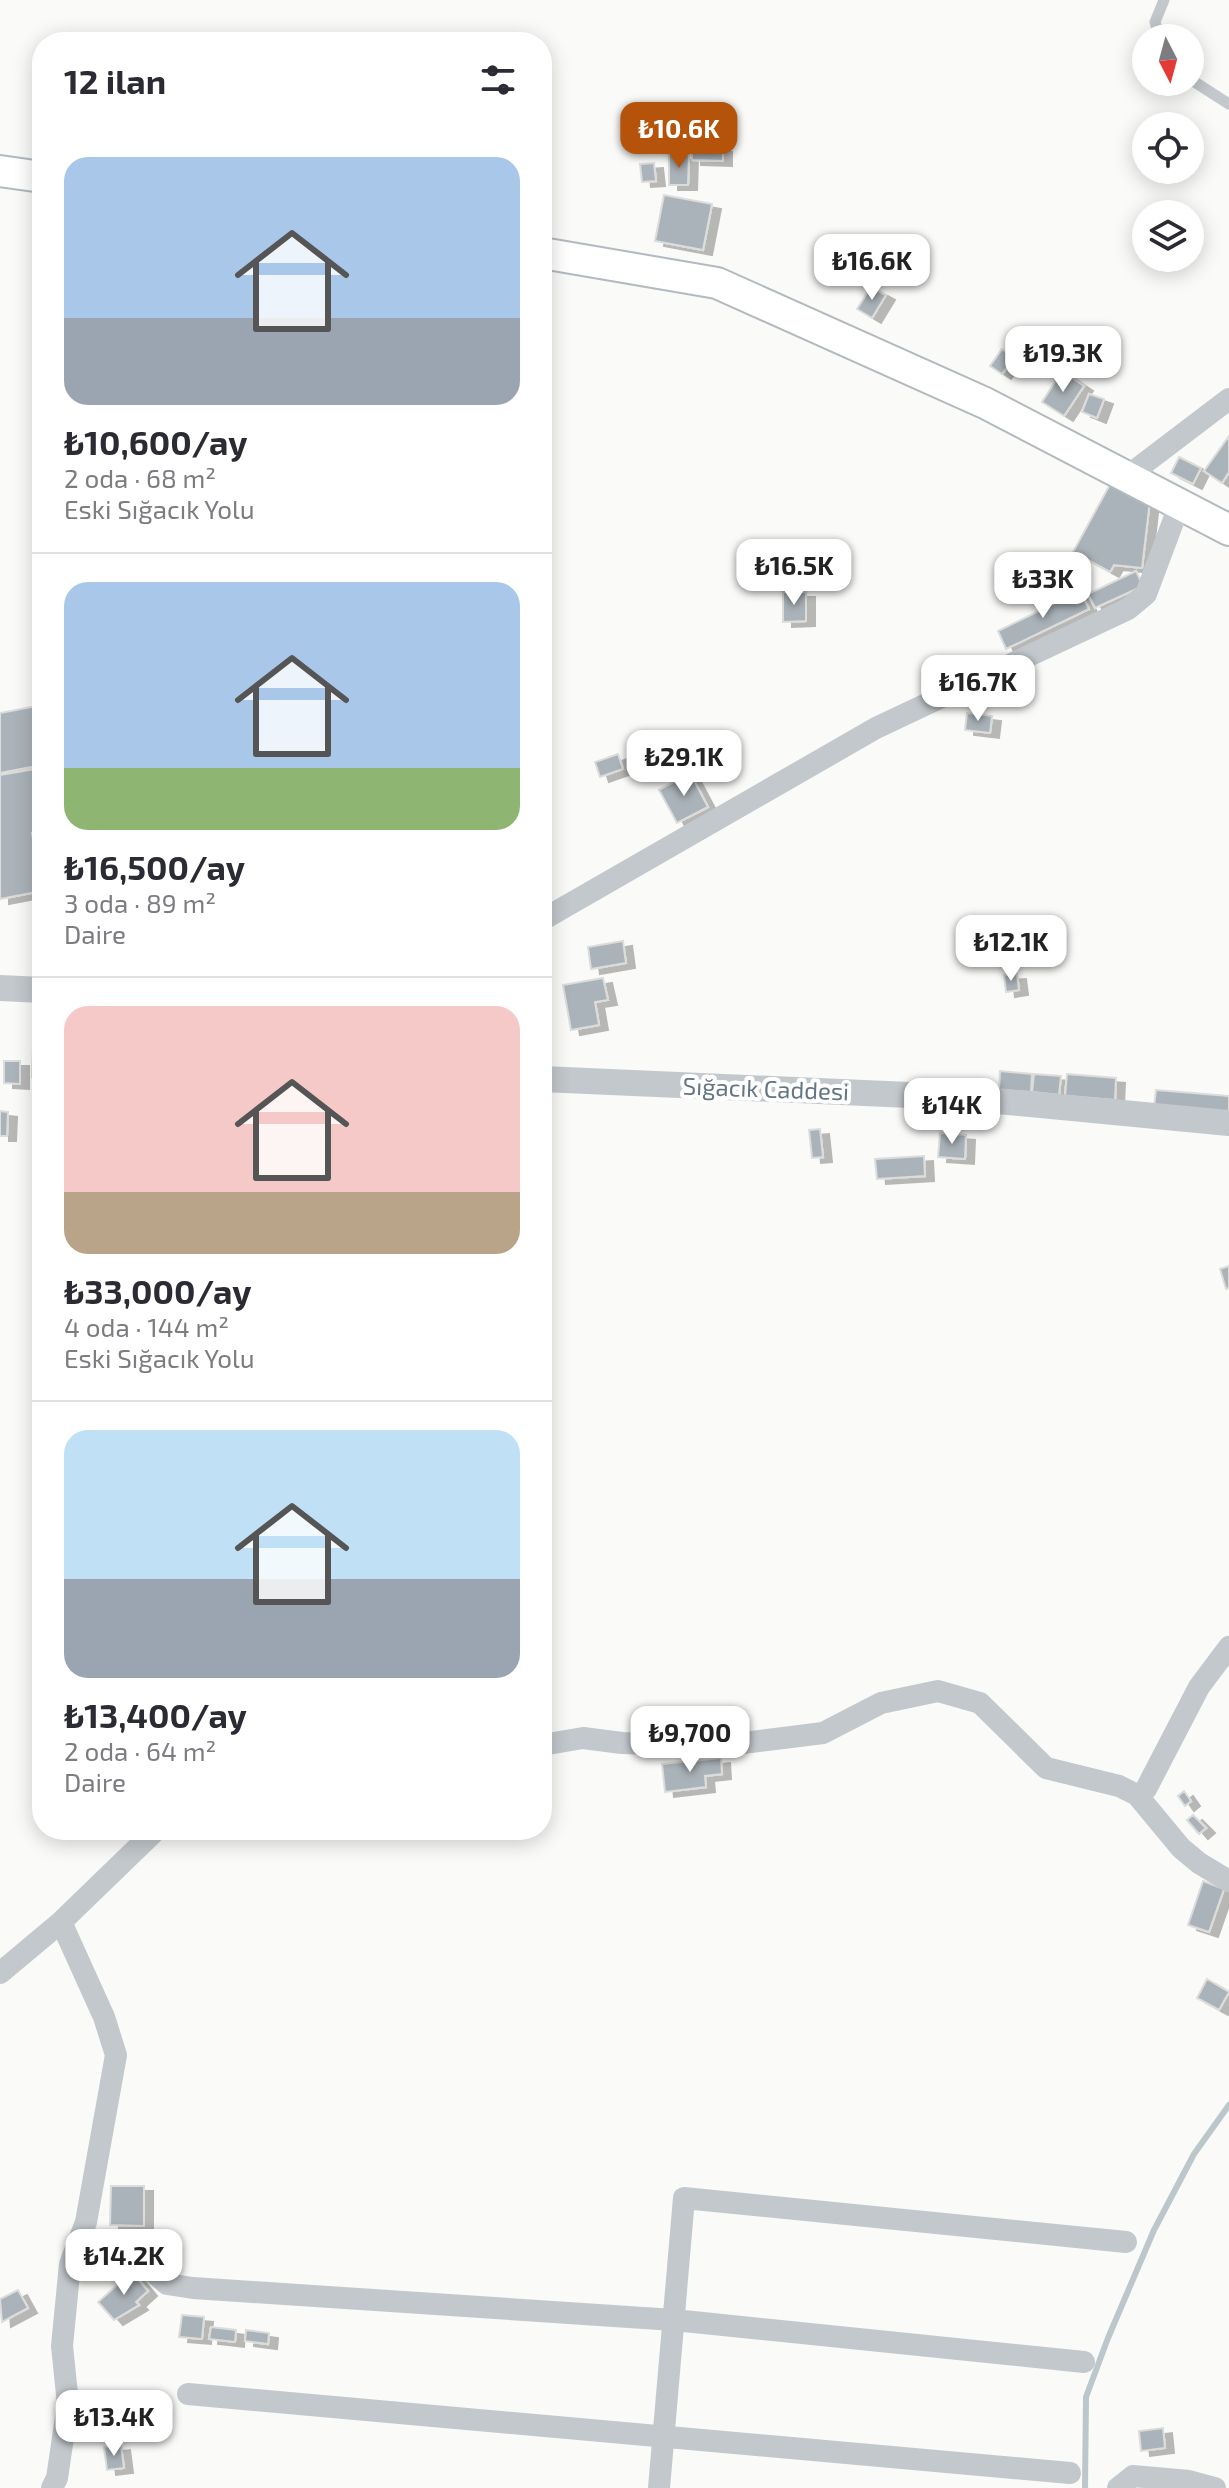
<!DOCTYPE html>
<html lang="tr">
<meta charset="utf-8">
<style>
:root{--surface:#fff;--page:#f7f7f7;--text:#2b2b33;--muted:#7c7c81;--line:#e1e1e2;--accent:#b45309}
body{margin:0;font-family:"Exo 2",sans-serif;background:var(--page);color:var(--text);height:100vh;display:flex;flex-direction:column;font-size:30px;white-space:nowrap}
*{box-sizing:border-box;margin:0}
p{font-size:26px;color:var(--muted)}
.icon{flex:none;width:44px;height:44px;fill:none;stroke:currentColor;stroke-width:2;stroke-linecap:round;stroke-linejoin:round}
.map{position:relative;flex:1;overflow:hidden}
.details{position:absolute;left:32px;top:32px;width:520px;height:1808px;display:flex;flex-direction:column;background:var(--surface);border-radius:32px;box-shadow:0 4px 20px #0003}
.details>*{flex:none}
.needle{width:52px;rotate:174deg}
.tools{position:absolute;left:1132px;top:24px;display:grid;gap:16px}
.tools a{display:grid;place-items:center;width:72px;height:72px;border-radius:50%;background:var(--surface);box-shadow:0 4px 20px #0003;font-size:40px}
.price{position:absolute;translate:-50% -68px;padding:0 18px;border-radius:16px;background:#fff;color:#222;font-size:26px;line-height:52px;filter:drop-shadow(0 2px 4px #0008)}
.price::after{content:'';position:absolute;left:50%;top:48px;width:24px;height:18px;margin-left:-12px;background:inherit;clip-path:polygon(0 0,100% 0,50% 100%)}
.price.current{background:var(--accent);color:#fff}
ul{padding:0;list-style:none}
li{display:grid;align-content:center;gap:16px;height:424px;padding:0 32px}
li+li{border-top:2px solid var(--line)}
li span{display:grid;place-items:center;height:248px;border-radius:24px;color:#555}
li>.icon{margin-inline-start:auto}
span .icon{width:144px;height:144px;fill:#fffc;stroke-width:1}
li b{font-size:34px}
h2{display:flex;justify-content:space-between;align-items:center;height:96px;padding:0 32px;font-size:34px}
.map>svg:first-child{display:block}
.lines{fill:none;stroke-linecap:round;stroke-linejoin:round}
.stream{stroke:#bbc7cb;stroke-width:6}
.building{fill:#aab3b9;stroke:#dcdcda;stroke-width:2;filter:url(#shadow)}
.secondary-casing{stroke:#b3babf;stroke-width:34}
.service{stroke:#c3c8cc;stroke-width:11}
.minor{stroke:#c3c8cc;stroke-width:22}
.tertiary{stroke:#c3c8cc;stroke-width:26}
.secondary{stroke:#fff;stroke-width:30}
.labels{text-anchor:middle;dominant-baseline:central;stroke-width:8;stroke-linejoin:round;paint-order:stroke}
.street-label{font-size:24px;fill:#657683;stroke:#fff}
</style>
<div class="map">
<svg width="1229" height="2488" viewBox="0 0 1229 2488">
<defs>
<filter id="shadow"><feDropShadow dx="9" dy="5" stdDeviation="0" flood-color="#0004"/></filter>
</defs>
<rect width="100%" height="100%" fill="#fafaf8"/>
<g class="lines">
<path class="stream" d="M1085,2488L1086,2397L1108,2338L1154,2230L1194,2154L1229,2105"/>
</g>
<path class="building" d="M692,146L723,147V161L692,160Z
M669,155H689L688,185H669Z
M654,163L656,181L642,182L640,164Z
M664,195L712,204L703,250L655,241Z
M871,287L886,295L872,318L857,309Z
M1002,349L1014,358L1002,374L990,366Z
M1062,371L1084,386L1064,416L1042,402Z
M1089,394L1104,399L1097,418L1082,412Z
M1229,436V472L1222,483L1204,471Z
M1179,457L1201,468L1193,484L1171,473Z
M1113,479L1150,500L1142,568L1114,565L1110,572L1073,552Z
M1136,571L1143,586L1095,608L1088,594Z
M1080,591L1089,609L1006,649L998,631Z
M783,592H806V621L783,622Z
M42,705V765L0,773V713Z
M967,713L992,716L990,733L965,730Z
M618,754L623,769L600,777L595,762Z
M41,768L42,831L32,833L36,857L42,856V891L0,899V775Z
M690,773L708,807L677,823L659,790Z
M623,941L626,963L591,969L588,947Z
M1017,974L1019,990L1006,992L1004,975Z
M603,978L608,1000L595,1002L599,1025L571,1030L563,985Z
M33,1048H42V1088L41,1078L32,1077Z
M4,1061H20V1084L4,1083Z
M1000,1071L1032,1074L1031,1092L999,1090Z
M1034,1074L1061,1076L1059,1095L1032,1092Z
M1067,1074L1116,1078L1115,1100L1065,1096Z
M1156,1090L1229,1096V1113L1154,1107Z
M0,1111L8,1112L7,1136H0Z
M820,1129L823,1157L812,1158L809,1130Z
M940,1133L966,1135L965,1159L938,1157Z
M924,1156L925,1176L877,1179L875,1159Z
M1229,1266V1288L1226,1289L1220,1269Z
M721,1758L722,1774L705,1776L706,1787L665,1792L662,1764Z
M1184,1791L1191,1801L1185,1806L1178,1796Z
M1193,1815L1206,1828L1199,1834L1187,1820Z
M1203,1881L1224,1889L1209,1932L1188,1925Z
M1207,1979L1229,1992L1219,2010L1197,1998Z
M111,2186H144V2226L110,2225Z
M132,2272L148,2291L136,2302L139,2305L114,2320L98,2302Z
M18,2290L28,2308L2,2322L0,2299Z
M182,2315L204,2317L202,2339L179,2337Z
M211,2327L236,2330L235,2342L209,2339Z
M246,2330L269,2333L268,2344L245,2341Z
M1163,2428L1165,2448L1141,2451L1139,2431Z
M121,2445L124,2468L107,2470L104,2447Z"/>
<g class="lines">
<g class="secondary-casing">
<path id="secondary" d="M0,171L42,177
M542,253L717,283L985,403L1229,530"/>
</g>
<path class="service" d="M1160,38L1155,22L1164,0
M1190,79L1229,104"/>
<path class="minor" d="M1125,478L1229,399
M542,920L876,728L1128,609L1146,594L1179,506
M542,1745L583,1738L622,1743L719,1746L823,1733L881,1703L938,1691L980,1703L1046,1768L1119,1786L1137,1795L1181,1848L1199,1863L1229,1881
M1138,1796L1146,1789L1199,1687L1229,1647
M0,1973L61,1922L156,1830
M148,2267L167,2284L193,2288L674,2320L1084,2362
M188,2394L1070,2473
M52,2488L57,2478L68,2404L62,2346L70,2264L86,2222L116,2055L104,2017L61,1922
M659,2488L684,2198L1126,2242
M1118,2488L1133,2476L1189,2481L1215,2488"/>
<path class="tertiary" d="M0,988L42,990
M542,1079L955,1097L1229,1123"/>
<use href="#secondary" class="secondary"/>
</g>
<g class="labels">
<g class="street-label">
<text transform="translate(766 1088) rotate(2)">Sığacık Caddesi</text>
</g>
</g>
</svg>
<div class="tools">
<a><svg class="needle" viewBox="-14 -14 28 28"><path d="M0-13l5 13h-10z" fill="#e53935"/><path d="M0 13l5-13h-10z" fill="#7c7c81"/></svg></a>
<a><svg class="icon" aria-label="locate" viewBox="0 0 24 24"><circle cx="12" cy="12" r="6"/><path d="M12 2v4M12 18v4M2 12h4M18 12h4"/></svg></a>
<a><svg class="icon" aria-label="layers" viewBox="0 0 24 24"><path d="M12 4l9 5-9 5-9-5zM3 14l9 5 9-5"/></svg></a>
</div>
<b class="price current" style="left:679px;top:170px">₺10.6K</b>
<b class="price" style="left:872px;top:302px">₺16.6K</b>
<b class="price" style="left:1063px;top:394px">₺19.3K</b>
<b class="price" style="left:794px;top:607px">₺16.5K</b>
<b class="price" style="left:1043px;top:620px">₺33K</b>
<b class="price" style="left:978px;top:723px">₺16.7K</b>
<b class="price" style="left:684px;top:798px">₺29.1K</b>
<b class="price" style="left:1011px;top:983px">₺12.1K</b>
<b class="price" style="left:952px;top:1146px">₺14K</b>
<b class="price" style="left:690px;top:1774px">₺9,700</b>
<b class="price" style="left:124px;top:2297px">₺14.2K</b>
<b class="price" style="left:114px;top:2458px">₺13.4K</b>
<section class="details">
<h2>12 ilan<svg class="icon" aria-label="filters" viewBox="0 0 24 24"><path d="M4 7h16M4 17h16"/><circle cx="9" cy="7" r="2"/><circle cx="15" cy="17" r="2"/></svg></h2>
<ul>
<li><span style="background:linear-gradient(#a9c7e8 65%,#9aa5b1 0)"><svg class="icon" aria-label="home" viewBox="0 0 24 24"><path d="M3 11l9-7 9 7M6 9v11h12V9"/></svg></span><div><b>₺10,600/ay</b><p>2 oda · 68 m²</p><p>Eski Sığacık Yolu</p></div></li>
<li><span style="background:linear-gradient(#a9c7e8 75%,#8fb573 0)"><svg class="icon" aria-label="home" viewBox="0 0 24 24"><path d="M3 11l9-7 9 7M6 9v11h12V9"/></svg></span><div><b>₺16,500/ay</b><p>3 oda · 89 m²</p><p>Daire</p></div></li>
<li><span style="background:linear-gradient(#f6c9c9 75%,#b9a48a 0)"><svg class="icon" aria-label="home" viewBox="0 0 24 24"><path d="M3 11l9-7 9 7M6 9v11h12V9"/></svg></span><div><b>₺33,000/ay</b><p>4 oda · 144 m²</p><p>Eski Sığacık Yolu</p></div></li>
<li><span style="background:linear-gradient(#bfe0f5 60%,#9aa5b1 0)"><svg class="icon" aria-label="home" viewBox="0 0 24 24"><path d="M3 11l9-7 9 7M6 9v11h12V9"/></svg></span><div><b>₺13,400/ay</b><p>2 oda · 64 m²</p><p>Daire</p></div></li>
</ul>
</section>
</div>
